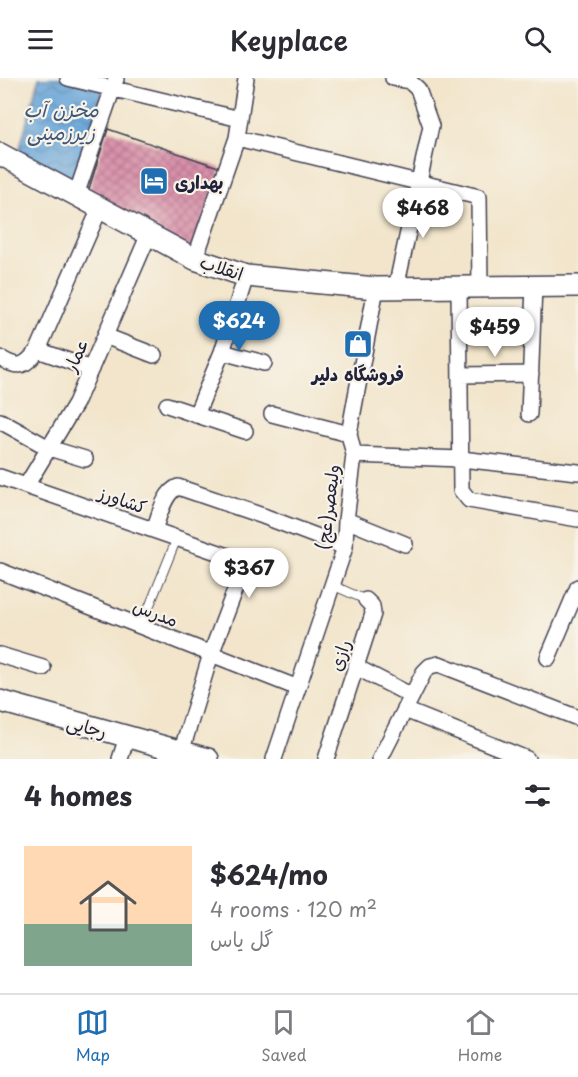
<!DOCTYPE html>
<meta charset="utf-8">
<style>
:root{--surface:#fff;--page:#f2f2f3;--text:#2b2b33;--muted:#7c7c81;--line:#e1e1e2;--accent:#1f6fb2}
body{margin:0;font-family:"Playpen Sans","Playpen Sans Arabic",sans-serif;background:var(--page);color:var(--text);height:100vh;display:flex;flex-direction:column;font-size:22px;white-space:nowrap}
*{box-sizing:border-box;margin:0}
p{font-size:20px;color:var(--muted)}
.icon{flex:none;width:33px;height:33px;fill:none;stroke:currentColor;stroke-width:2;stroke-linecap:round;stroke-linejoin:round}
.map{position:relative;height:681px;overflow:hidden}
.details{display:flex;flex-direction:column;background:var(--surface);flex:1}
.details>*{flex:none}
.price{position:absolute;translate:-50% -51px;padding:0 14px;border-radius:21px;background:#fff;color:#222;font-size:20px;line-height:39px;filter:drop-shadow(0 2px 3px #0008)}
.price::after{content:'';position:absolute;left:50%;top:36px;width:18px;height:14px;margin-left:-9px;background:inherit;clip-path:polygon(0 0,100% 0,50% 100%)}
.price.current{background:var(--accent);color:#fff}
ul{padding:0;list-style:none}
li{display:flex;align-items:center;gap:18px;height:150px;padding:0 24px}
li+li{border-top:2px solid var(--line)}
li span{display:grid;place-items:center;flex:none;width:168px;height:120px;border-radius:0px;color:#555}
li>.icon{margin-inline-start:auto}
span .icon{width:72px;height:72px;fill:#fffc;stroke-width:1}
li b{font-size:26px}
h2{display:flex;justify-content:space-between;align-items:center;height:72px;padding:0 24px;font-size:26px}
header{display:flex;justify-content:space-between;align-items:center;height:78px;padding:0 24px;background:var(--surface);font-size:27px;font-weight:600}
.tab-bar{display:flex;justify-content:space-around;align-items:center;height:84px;border-top:2px solid var(--line);background:var(--surface);font-size:16px;color:var(--muted)}
.tab-bar a{display:grid;justify-items:center;gap:3px}
.tab-bar .current{color:var(--accent)}
.map>svg:first-child{display:block}
.water{fill:url(#water-waves);stroke:#44638a;stroke-width:1.5}
.building{fill:url(#building-cross-hatch)}
.lines{fill:none;stroke-linecap:round;stroke-linejoin:round}
.lane-casing{stroke:#413f51;stroke-width:10}
.street-casing{stroke:#413f51;stroke-width:18}
.secondary-casing{stroke:#413f51;stroke-width:24}
.lane{stroke:#fff;stroke-width:8}
.street{stroke:#fff;stroke-width:15}
.secondary{stroke:#fff;stroke-width:21}
.labels{text-anchor:middle;dominant-baseline:central;stroke-width:4.5;stroke-linejoin:round;paint-order:stroke}
.poi-label{font-size:18px;font-weight:bold;fill:#22223b;stroke:#f7f3e8;text-anchor:start}
.street-label{font-size:18px;fill:#22223b;stroke:#f7f3e8}
.water-label{font-size:20px;font-style:italic;fill:#3e567a;stroke:#f7f3e8}
</style>
<header><svg class="icon" aria-label="menu" viewBox="0 0 24 24"><path d="M4 6h16M4 12h16M4 18h16"/></svg>Keyplace<svg class="icon" aria-label="search" viewBox="0 0 24 24"><circle cx="10" cy="10" r="6"/><path d="M15 15l6 6"/></svg></header>
<div class="map">
<svg width="578" height="681" viewBox="0 0 578 681">
<defs>
<pattern id="water-waves" width="16" height="10" patternUnits="userSpaceOnUse" patternTransform="scale(1.5)"><rect width="16" height="10" fill="#67a4d8"/><path d="M0 5q4-4 8 0t8 0" fill="none" stroke="#5485b0"/></pattern>
<pattern id="building-cross-hatch" width="8" height="8" patternUnits="userSpaceOnUse" patternTransform="scale(1.5)"><rect width="8" height="8" fill="#d991aa"/><path d="M0 0l8 8M0 8l8-8" fill="none" stroke="#b0768c"/></pattern>
</defs>
<rect width="100%" height="100%" fill="#f7f3e8"/>
<filter id="ink" filterUnits="userSpaceOnUse"><feTurbulence type="fractalNoise" baseFrequency=".0167" numOctaves="2"/><feDisplacementMap in="SourceGraphic" scale="12" xChannelSelector="R" yChannelSelector="G"/><feConvolveMatrix kernelMatrix="1 2 1 2 8 2 1 2 1" color-interpolation-filters="sRGB"/></filter>
<filter id="wash" filterUnits="userSpaceOnUse"><feTurbulence type="fractalNoise" baseFrequency=".008" numOctaves="4" result="noise"/><feDisplacementMap in="SourceGraphic" scale="24" xChannelSelector="R" yChannelSelector="G"/><feGaussianBlur stdDeviation="1.35" result="paint"/><feColorMatrix in="noise" values="0 0 0 0 0 0 0 0 0 0 0 0 0 0 0 0 0 1.4 0 .05"/><feComposite in="paint" operator="in"/></filter>
<g filter="url(#wash)">
<rect width="100%" height="100%" fill="#f2e5cb"/>
<path class="water" d="M39,0H61L103,12L76,103L19,73Z"/>
<g id="blocks">
<path class="building" d="M108,51L221,90L192,174L87,117Z"/>
</g>
</g>
<g filter="url(#ink)">
<use href="#blocks" fill-opacity="0" stroke="#413f51" stroke-width="1.5"/>
<g class="lines">
<g class="lane-casing">
<path id="lane" d="M332,507L366,522
M141,549L177,460"/>
</g>
<g class="street-casing">
<path id="street" d="M68,0L240,41
M393,0L409,3L418,11L431,48L396,210
M237,60L479,119L480,209
M76,117L116,1
M195,181L237,60L246,0
M459,209L461,412L469,422L578,441
M105,258L154,277
M38,272L91,291
M222,274L264,285
M0,280C20,292 25,288 38,272L100,130
M460,297L531,296
M167,327L245,353
M272,336L349,356
M529,336L534,208
M196,337L222,274L246,198
M0,343L49,370L85,381
M354,377L461,381L578,394
M0,399L234,480L239,483L243,491L211,576L179,681
M26,408L76,325L149,156
M346,442L405,466
M154,452C159,439 164,414 178,409L263,438L345,469
M0,493L298,610
M0,577L43,590
M548,580L578,509
M356,589L412,618
M405,632L527,681
M120,681L127,659
M274,681L345,469L346,442L354,377L349,356L376,210
M326,681L373,536L372,528L366,522
M380,681L424,594L430,588L439,586L578,640"/>
</g>
<g class="secondary-casing">
<path id="secondary" d="M0,76L195,181L246,198L376,210L578,208
M0,623L208,681"/>
</g>
<use href="#lane" class="lane"/>
<use href="#street" class="street"/>
<use href="#secondary" class="secondary"/>
</g>
</g>
<defs>
<g id="hotel-square" transform="scale(1.5)"><rect x="-9" y="-9" width="18" height="18" rx="4" fill="#1f6fb2" stroke="#f7f3e8"/><path d="M-6-4.5h1.5V1H6V5H4.5V3h-9V5H-6ZM-4 0a1.8 1.8 0 1 1 3.6 0ZM.5 0V-2.5h3Q6-2.5 6 0Z" fill="#fff"/></g>
<g id="shop-square" transform="scale(1.5)"><rect x="-9" y="-9" width="18" height="18" rx="4" fill="#1f6fb2" stroke="#f7f3e8"/><path d="M-5-2.5h2.3a2.7 3.5 0 0 1 5.4 0H5L5.5 6h-11ZM-1.5-2.5h3a1.5 2.3 0 0 0-3 0Z" fill="#fff"/></g>
</defs>
<g fill-rule="evenodd">
<use href="#hotel-square" x="154" y="103"/>
<use href="#shop-square" x="358" y="266"/>
</g>
<g class="labels">
<g class="poi-label">
<text x="175" y="103">بهداری</text>
<text x="358" y="295" text-anchor="middle">فروشگاه دلیر</text>
</g>
<g class="street-label">
<text transform="translate(222 189) rotate(18)">انقلاب</text>
<text transform="translate(75 277) rotate(-67)">عمار</text>
<text transform="translate(123 421) rotate(19)">کشاورز</text>
<text transform="translate(327 429) rotate(-83)">ولیعصر(عج)</text>
<text transform="translate(156 534) rotate(21)">مدرس</text>
<text transform="translate(339 577) rotate(-72)">رازی</text>
<text transform="translate(87 648) rotate(15)">رجایی</text>
</g>
<g class="water-label">
<text x="61" y="31">مخزن آب<tspan x="61" dy="23">زیرزمینی</tspan></text>
</g>
</g>
</svg>
<b class="price" style="left:423px;top:161px">$468</b>
<b class="price current" style="left:239px;top:274px">$624</b>
<b class="price" style="left:495px;top:280px">$459</b>
<b class="price" style="left:249px;top:521px">$367</b>
</div>
<section class="details">
<h2>4 homes<svg class="icon" aria-label="filters" viewBox="0 0 24 24"><path d="M4 7h16M4 17h16"/><circle cx="9" cy="7" r="2"/><circle cx="15" cy="17" r="2"/></svg></h2>
<ul>
<li><span style="background:linear-gradient(#ffd9b3 65%,#7fa58c 0)"><svg class="icon" aria-label="home" viewBox="0 0 24 24"><path d="M3 11l9-7 9 7M6 9v11h12V9"/></svg></span><div><b>$624/mo</b><p>4 rooms · 120 m²</p><p>گل یاس</p></div></li>
</ul>
</section>
<nav class="tab-bar">
<a class="current"><svg class="icon" aria-label="map" viewBox="0 0 24 24"><path d="M3 6l6-2 6 2 6-2v14l-6 2-6-2-6 2zM9 4v14M15 6v14"/></svg>Map</a>
<a><svg class="icon" aria-label="saved" viewBox="0 0 24 24"><path d="M7 4h10v16l-5-4-5 4z"/></svg>Saved</a>
<a><svg class="icon" aria-label="home" viewBox="0 0 24 24"><path d="M3 11l9-7 9 7M6 9v11h12V9"/></svg>Home</a>
</nav>
